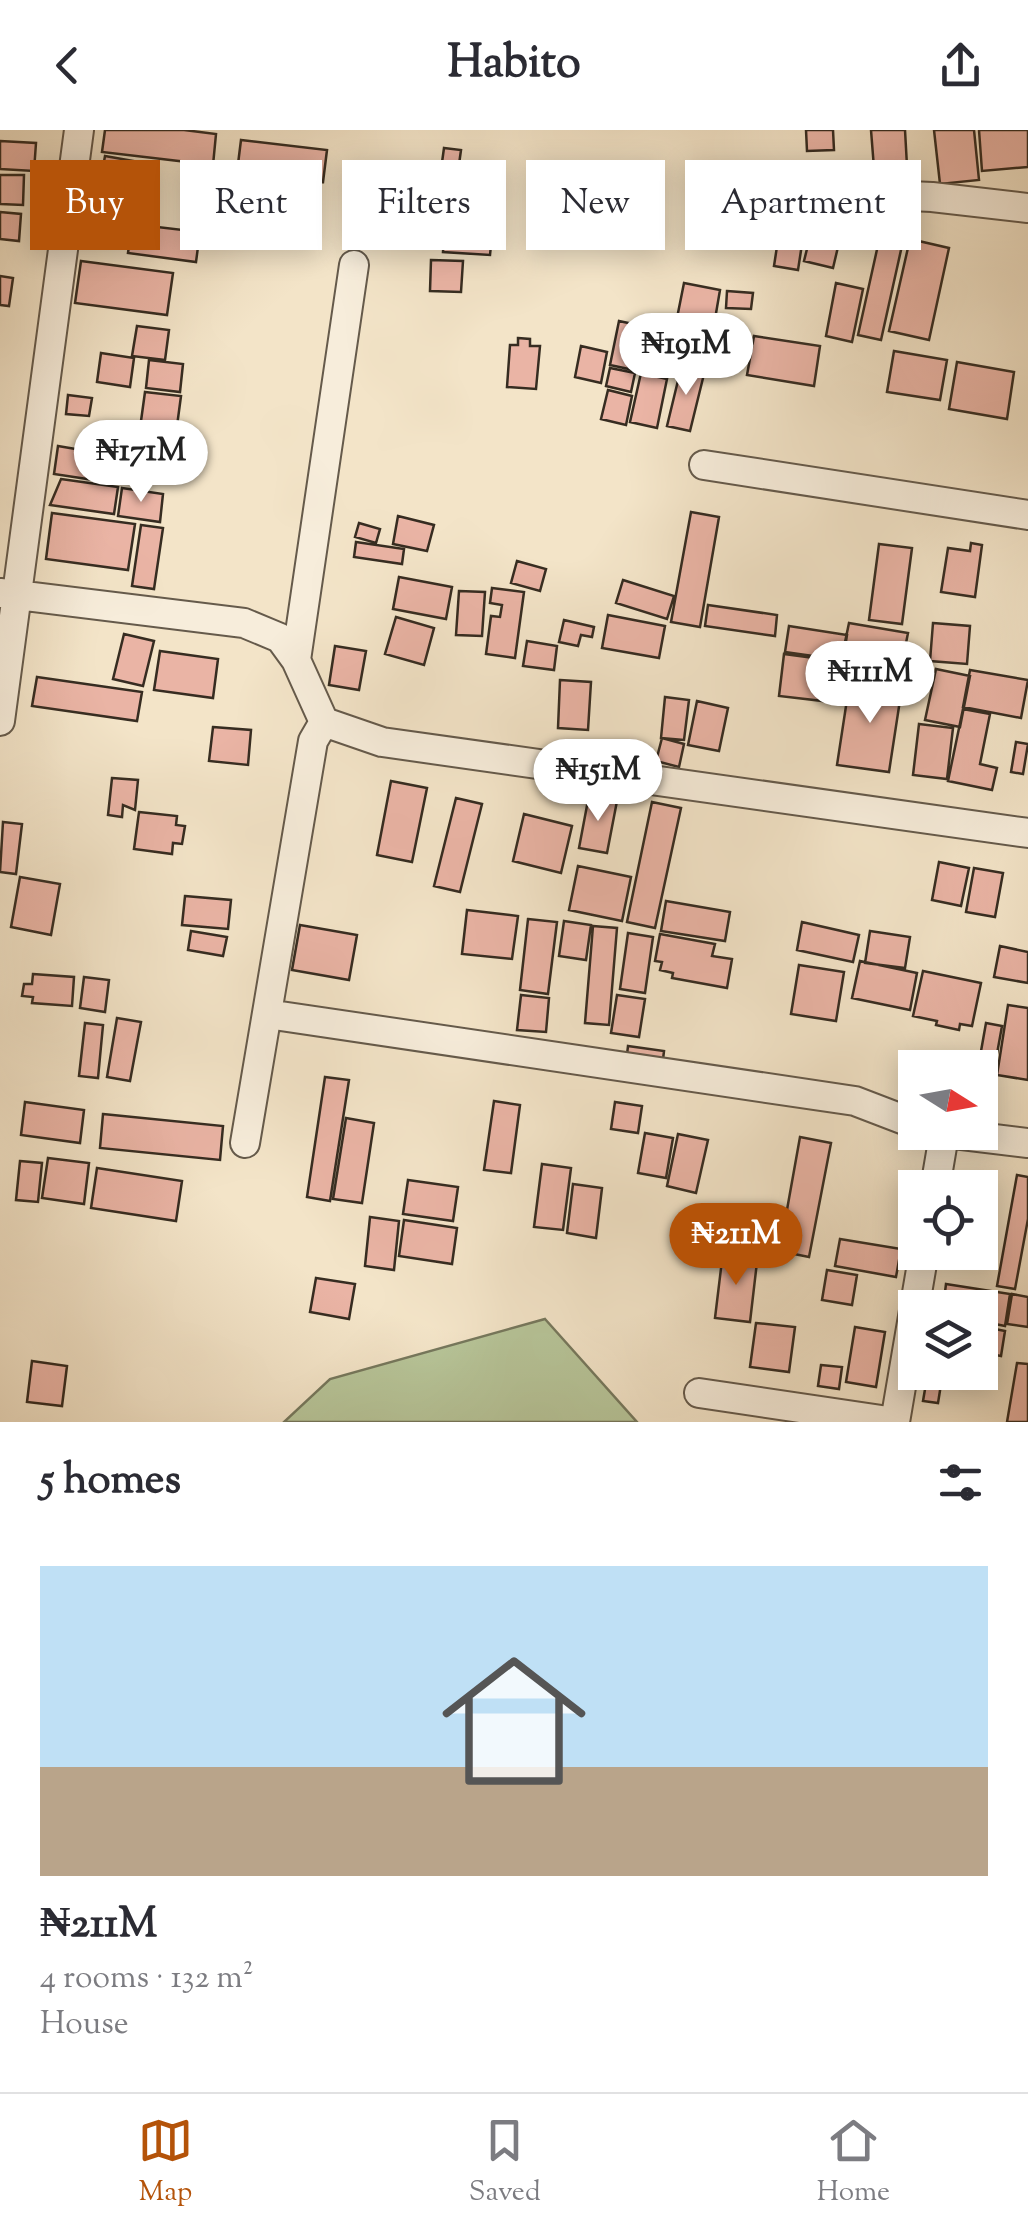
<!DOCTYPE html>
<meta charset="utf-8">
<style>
:root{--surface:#fff;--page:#f7f7f7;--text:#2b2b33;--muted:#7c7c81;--line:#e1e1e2;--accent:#b45309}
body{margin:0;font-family:"Sorts Mill Goudy",serif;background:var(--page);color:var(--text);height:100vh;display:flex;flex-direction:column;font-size:38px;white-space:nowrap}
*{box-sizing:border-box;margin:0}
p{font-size:32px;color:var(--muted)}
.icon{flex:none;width:55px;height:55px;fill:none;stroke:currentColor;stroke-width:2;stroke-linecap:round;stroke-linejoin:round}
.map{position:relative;height:1292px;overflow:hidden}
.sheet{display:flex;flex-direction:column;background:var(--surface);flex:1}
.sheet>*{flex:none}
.banner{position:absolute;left:30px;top:30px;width:970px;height:90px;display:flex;gap:20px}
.needle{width:65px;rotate:101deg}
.fabs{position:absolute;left:898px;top:920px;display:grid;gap:20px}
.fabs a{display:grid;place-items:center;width:100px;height:100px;border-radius:0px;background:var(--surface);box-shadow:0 5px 25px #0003;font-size:50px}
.price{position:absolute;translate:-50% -85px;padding:0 22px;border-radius:35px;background:#fff;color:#222;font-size:32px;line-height:65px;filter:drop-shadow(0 2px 5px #0008)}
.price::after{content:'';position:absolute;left:50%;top:60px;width:30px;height:22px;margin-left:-15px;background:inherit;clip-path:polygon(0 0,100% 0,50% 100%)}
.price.active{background:var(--accent);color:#fff}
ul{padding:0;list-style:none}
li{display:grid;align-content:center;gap:20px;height:530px;padding:0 40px}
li+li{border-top:2px solid var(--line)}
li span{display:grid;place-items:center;height:310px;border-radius:0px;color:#555}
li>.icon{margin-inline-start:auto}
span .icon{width:180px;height:180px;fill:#fffc;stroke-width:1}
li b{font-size:42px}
h2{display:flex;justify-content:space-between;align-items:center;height:120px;padding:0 40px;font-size:42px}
.tag{padding:0 35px;border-radius:0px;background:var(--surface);box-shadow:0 5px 25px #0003;font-size:35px;line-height:90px}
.tag.active{background:var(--accent);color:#fff}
header{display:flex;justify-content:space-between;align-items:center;height:130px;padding:0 40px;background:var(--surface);font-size:45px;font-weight:700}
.tabs{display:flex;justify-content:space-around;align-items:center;height:140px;border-top:2px solid var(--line);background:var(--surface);font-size:28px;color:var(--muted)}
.tabs a{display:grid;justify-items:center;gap:5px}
.tabs .active{color:var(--accent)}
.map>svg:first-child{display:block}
.green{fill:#b7c599;stroke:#76785d;stroke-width:2.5}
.building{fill:#eab4a5;stroke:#362c21;stroke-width:2.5}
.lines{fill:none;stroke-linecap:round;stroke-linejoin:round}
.minor-casing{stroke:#655a4b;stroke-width:32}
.minor{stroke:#f7eddb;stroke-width:28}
</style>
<header><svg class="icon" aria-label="back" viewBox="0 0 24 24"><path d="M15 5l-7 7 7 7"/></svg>Habito<svg class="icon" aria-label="share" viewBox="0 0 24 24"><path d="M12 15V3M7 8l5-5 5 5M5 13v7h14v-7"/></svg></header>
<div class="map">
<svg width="1028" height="1292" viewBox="0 0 1028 1292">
<rect width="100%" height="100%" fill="#f3e4c8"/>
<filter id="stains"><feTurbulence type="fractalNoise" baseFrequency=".002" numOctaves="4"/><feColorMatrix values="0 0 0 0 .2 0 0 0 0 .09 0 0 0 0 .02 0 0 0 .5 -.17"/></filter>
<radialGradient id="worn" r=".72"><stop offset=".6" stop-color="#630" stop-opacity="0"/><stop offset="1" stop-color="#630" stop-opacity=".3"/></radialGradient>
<path class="green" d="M545,1189L637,1292H284L330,1249Z"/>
<path class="building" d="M105,0H184L216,4L213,35L102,22Z
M806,0H833L834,20L807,21Z
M871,0H905L907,36L874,38Z
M934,0H974L979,50L940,54Z
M979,0H1028V37L982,41Z
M241,10L327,20L323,52L237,42Z
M0,11L36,13L34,41L0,39Z
M444,18L461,20L456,56L439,54Z
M105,26L139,32L134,59L100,54Z
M0,45H24L23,75L0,74Z
M281,47L321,52L317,78L277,72Z
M98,65L136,67L135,88L97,85Z
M0,82L21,84L19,111L0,109Z
M823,89L835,92L833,98L842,100L833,138L804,131L813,95L821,97Z
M445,91L493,95L490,125L443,122Z
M132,94L200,102L196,132L128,123Z
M880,106L903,111L881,210L858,205Z
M910,109L949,118L929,210L889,201Z
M778,110L802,114L798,140L774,136Z
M431,130L463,131L461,162L430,161Z
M81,131L173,143L167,185L75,173Z
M0,146L13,148L9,176L0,175Z
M684,153L720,160L714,195L677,188Z
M836,153L863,159L852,212L826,206Z
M727,161L753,163L751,179L726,178Z
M619,191L647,197L638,241L610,235Z
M137,196L169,200L165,230L132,226Z
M754,206L820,216L814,256L747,245Z
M518,208L530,209V216H540L536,259L507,257L510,215H518Z
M581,216L607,222L601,253L575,247Z
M894,221L947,230L940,270L887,262Z
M101,223L134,228L130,257L97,252Z
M149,230L183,234L180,262L146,258Z
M957,232L1014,242L1007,289L949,279Z
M682,234L705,240L690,301L667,296Z
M610,238L635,243L631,262L606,256Z
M641,243L667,249L657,298L630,292Z
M608,260L632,266L626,295L601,289Z
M145,262L181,266L177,296L141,291Z
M68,265L92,268L89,286L66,284Z
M128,295L177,302L174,328L124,321Z
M58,316L111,325L107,352L54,344Z
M61,349L118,357L114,384L50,375Z
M122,358L163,364L160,392L118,386Z
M691,382L719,387L700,497L671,492Z
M52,383L135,394L128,440L46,429Z
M398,386L434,395L427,421L393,414Z
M359,393L380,399L376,413L355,407Z
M141,395L163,398L154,459L132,456Z
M356,412L404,419L402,434L354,427Z
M971,413L982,415L975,467L941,462L948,418L970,421Z
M879,414L912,418L902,494L869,490Z
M517,431L546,439L540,461L511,453Z
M399,447L452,457L446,489L393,479Z
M623,450L674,466L667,489L616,473Z
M492,458L524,462L515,528L486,524L491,486L500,487L502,475L490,473Z
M459,461L485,462L482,506L456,505Z
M708,475L777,485L775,506L705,496Z
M608,485L665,496L659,528L602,518Z
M396,487L434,498L424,535L385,524Z
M564,490L594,497L592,507L581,505L578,516L559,512Z
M849,493L908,503L903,528L844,517Z
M933,493L970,496L967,534L930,531Z
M789,496L847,505L844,524L837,522L834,529L785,522Z
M124,504L154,511L143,556L113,549Z
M527,511L557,516L554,540L523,536Z
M335,516L366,521L359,560L329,555Z
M160,521L218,529L213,568L154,560Z
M849,522L893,530L889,551L846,544Z
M784,524L829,530L823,571L779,566Z
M936,539L970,546L960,597L925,590Z
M970,540L1028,550L1021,588L963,577Z
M37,547L142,562L137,591L32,576Z
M560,550L591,552L588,600L558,598Z
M850,550L902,557L889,642L837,635Z
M665,567L689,570L684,610L661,608Z
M697,571L728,578L719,621L688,615Z
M963,579L990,584L980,634L997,638L992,660L948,651Z
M919,594L953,598L947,649L913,645Z
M213,597L251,600L248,635L209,631Z
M662,608L684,614L679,637L656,631Z
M1016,612L1028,614L1023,644L1011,642Z
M112,648L138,650L135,680L123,675L122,687L108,685Z
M391,651L427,658L412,732L377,725Z
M589,665L617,671L607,723L579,718Z
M456,668L482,674L460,762L434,756Z
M652,672L681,678L655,798L627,792Z
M139,682L177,686L176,695L185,696L182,714L173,713L172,724L134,719Z
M524,684L572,696L561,743L513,731Z
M3,692L22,694L16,744L0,742Z
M939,732L969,738L961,776L932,770Z
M578,736L631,747L622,791L569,780Z
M974,738L1003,743L995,787L966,782Z
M20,747L60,754L51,805L11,797Z
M185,766L231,770L228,799L182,795Z
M666,771L730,782L725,811L661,801Z
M467,780L518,786L512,829L462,824Z
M528,789L557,792L548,864L520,860Z
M564,791L591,795L586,830L559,826Z
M802,792L859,805L853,832L797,820Z
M300,795L357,805L349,850L292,840Z
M593,796L617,798L609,895L585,893Z
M191,801L227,807L223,826L188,820Z
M870,801L910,807L905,838L865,833Z
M628,803L653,807L645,863L620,859Z
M660,804L715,814L712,826L732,829L727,858L672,848L673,843L660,840L662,832L655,831Z
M1000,816L1028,822V853L994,847Z
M860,831L917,843L910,880L852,868Z
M799,835L844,842L836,891L791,884Z
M923,841L981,853L972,896L960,894L959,900L936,895L937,891L913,886Z
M33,844L74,847L72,876L32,873L33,867L22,866L24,854H32Z
M84,847L109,850L105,882L80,878Z
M521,865L549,868L546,902L517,900Z
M617,865L645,869L639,907L611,903Z
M1008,875L1028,878V950L997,945Z
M117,888L141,892L130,951L107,947Z
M85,893L103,895L98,948L79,946Z
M986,893L1002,896L989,968L980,966L978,938Z
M628,916L664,921L662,938L626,933Z
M325,947L349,950L330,1071L307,1067Z
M494,971L520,975L511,1043L484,1040Z
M25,972L84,980L80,1013L21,1005Z
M615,972L642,976L638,1003L611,999Z
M103,984L223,996L220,1030L100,1018Z
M346,988L374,993L362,1073L333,1069Z
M645,1003L673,1008L666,1048L638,1043Z
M678,1004L708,1010L696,1063L667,1056Z
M800,1007L831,1013L809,1127L750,1115L755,1085L785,1091Z
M48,1028L89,1033L84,1074L42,1068Z
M20,1031L42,1033L38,1072L16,1070Z
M542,1034L571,1038L563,1100L534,1097Z
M97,1038L182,1051L176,1091L91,1078Z
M1017,1045L1028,1047V1089L1015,1159L997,1156Z
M408,1050L458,1057L453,1091L403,1084Z
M573,1054L602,1058L596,1108L567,1103Z
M370,1087L399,1091L394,1140L365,1136Z
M404,1090L457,1098L452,1134L399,1126Z
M840,1109L901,1119L896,1147L835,1136Z
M723,1122L745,1125L744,1130L757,1132L750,1192L715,1188Z
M827,1140L857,1145L852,1175L822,1170Z
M316,1148L355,1154L349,1189L310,1182Z
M946,1154L1010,1164L1005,1196L980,1191V1178H943Z
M1012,1164L1028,1167V1197L1007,1194Z
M756,1193L795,1197L789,1242L750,1237Z
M980,1196L1005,1201L1001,1226L980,1222Z
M855,1197L885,1202L876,1257L846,1252Z
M32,1231L67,1236L62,1276L27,1272Z
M1017,1233L1028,1234V1292H1007Z
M821,1235L842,1237L839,1259L818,1256Z
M928,1242H943L938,1273L923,1271Z"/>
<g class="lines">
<g class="minor-casing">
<path id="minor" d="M801,61L932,67L1028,78
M704,335L1028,385
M0,463L244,493L280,508L296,530L324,592L382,612L1028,703
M296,530L354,135
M0,591L79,0
M267,884L855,971L915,994
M937,1002L1028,1013
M245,1013L313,611L324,592
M935,1058L944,1005
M699,1263L895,1292
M895,1292L924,1122"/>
</g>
<use href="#minor" class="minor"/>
</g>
<rect width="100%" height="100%" filter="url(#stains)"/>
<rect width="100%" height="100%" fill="url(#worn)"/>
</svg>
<div class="fabs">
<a><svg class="needle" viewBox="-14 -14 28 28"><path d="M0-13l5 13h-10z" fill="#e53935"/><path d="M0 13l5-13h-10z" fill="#7c7c81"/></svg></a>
<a><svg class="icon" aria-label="locate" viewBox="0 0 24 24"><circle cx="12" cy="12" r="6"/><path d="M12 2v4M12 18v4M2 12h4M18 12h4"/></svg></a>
<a><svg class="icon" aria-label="layers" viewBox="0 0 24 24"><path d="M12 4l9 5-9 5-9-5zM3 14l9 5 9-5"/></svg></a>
</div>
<b class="price" style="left:686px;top:268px">₦191M</b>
<b class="price" style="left:141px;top:375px">₦171M</b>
<b class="price" style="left:870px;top:596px">₦111M</b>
<b class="price" style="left:598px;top:694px">₦151M</b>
<b class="price active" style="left:736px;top:1158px">₦211M</b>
<div class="banner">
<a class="tag active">Buy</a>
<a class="tag">Rent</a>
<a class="tag">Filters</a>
<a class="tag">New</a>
<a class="tag">Apartment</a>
</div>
</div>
<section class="sheet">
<h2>5 homes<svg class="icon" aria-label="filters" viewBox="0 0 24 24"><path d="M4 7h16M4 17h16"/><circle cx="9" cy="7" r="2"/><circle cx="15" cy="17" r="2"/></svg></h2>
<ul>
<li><span style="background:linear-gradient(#bfe0f5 65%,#b9a48a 0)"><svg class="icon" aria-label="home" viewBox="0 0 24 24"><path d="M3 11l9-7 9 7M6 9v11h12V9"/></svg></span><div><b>₦211M</b><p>4 rooms · 132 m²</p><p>House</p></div></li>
</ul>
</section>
<nav class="tabs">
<a class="active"><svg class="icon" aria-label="map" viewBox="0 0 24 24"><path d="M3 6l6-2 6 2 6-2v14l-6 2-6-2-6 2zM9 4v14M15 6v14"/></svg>Map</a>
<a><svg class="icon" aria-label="saved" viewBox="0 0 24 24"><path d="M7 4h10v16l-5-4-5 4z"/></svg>Saved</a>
<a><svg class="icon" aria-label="home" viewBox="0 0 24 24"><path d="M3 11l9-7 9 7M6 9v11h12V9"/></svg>Home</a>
</nav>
